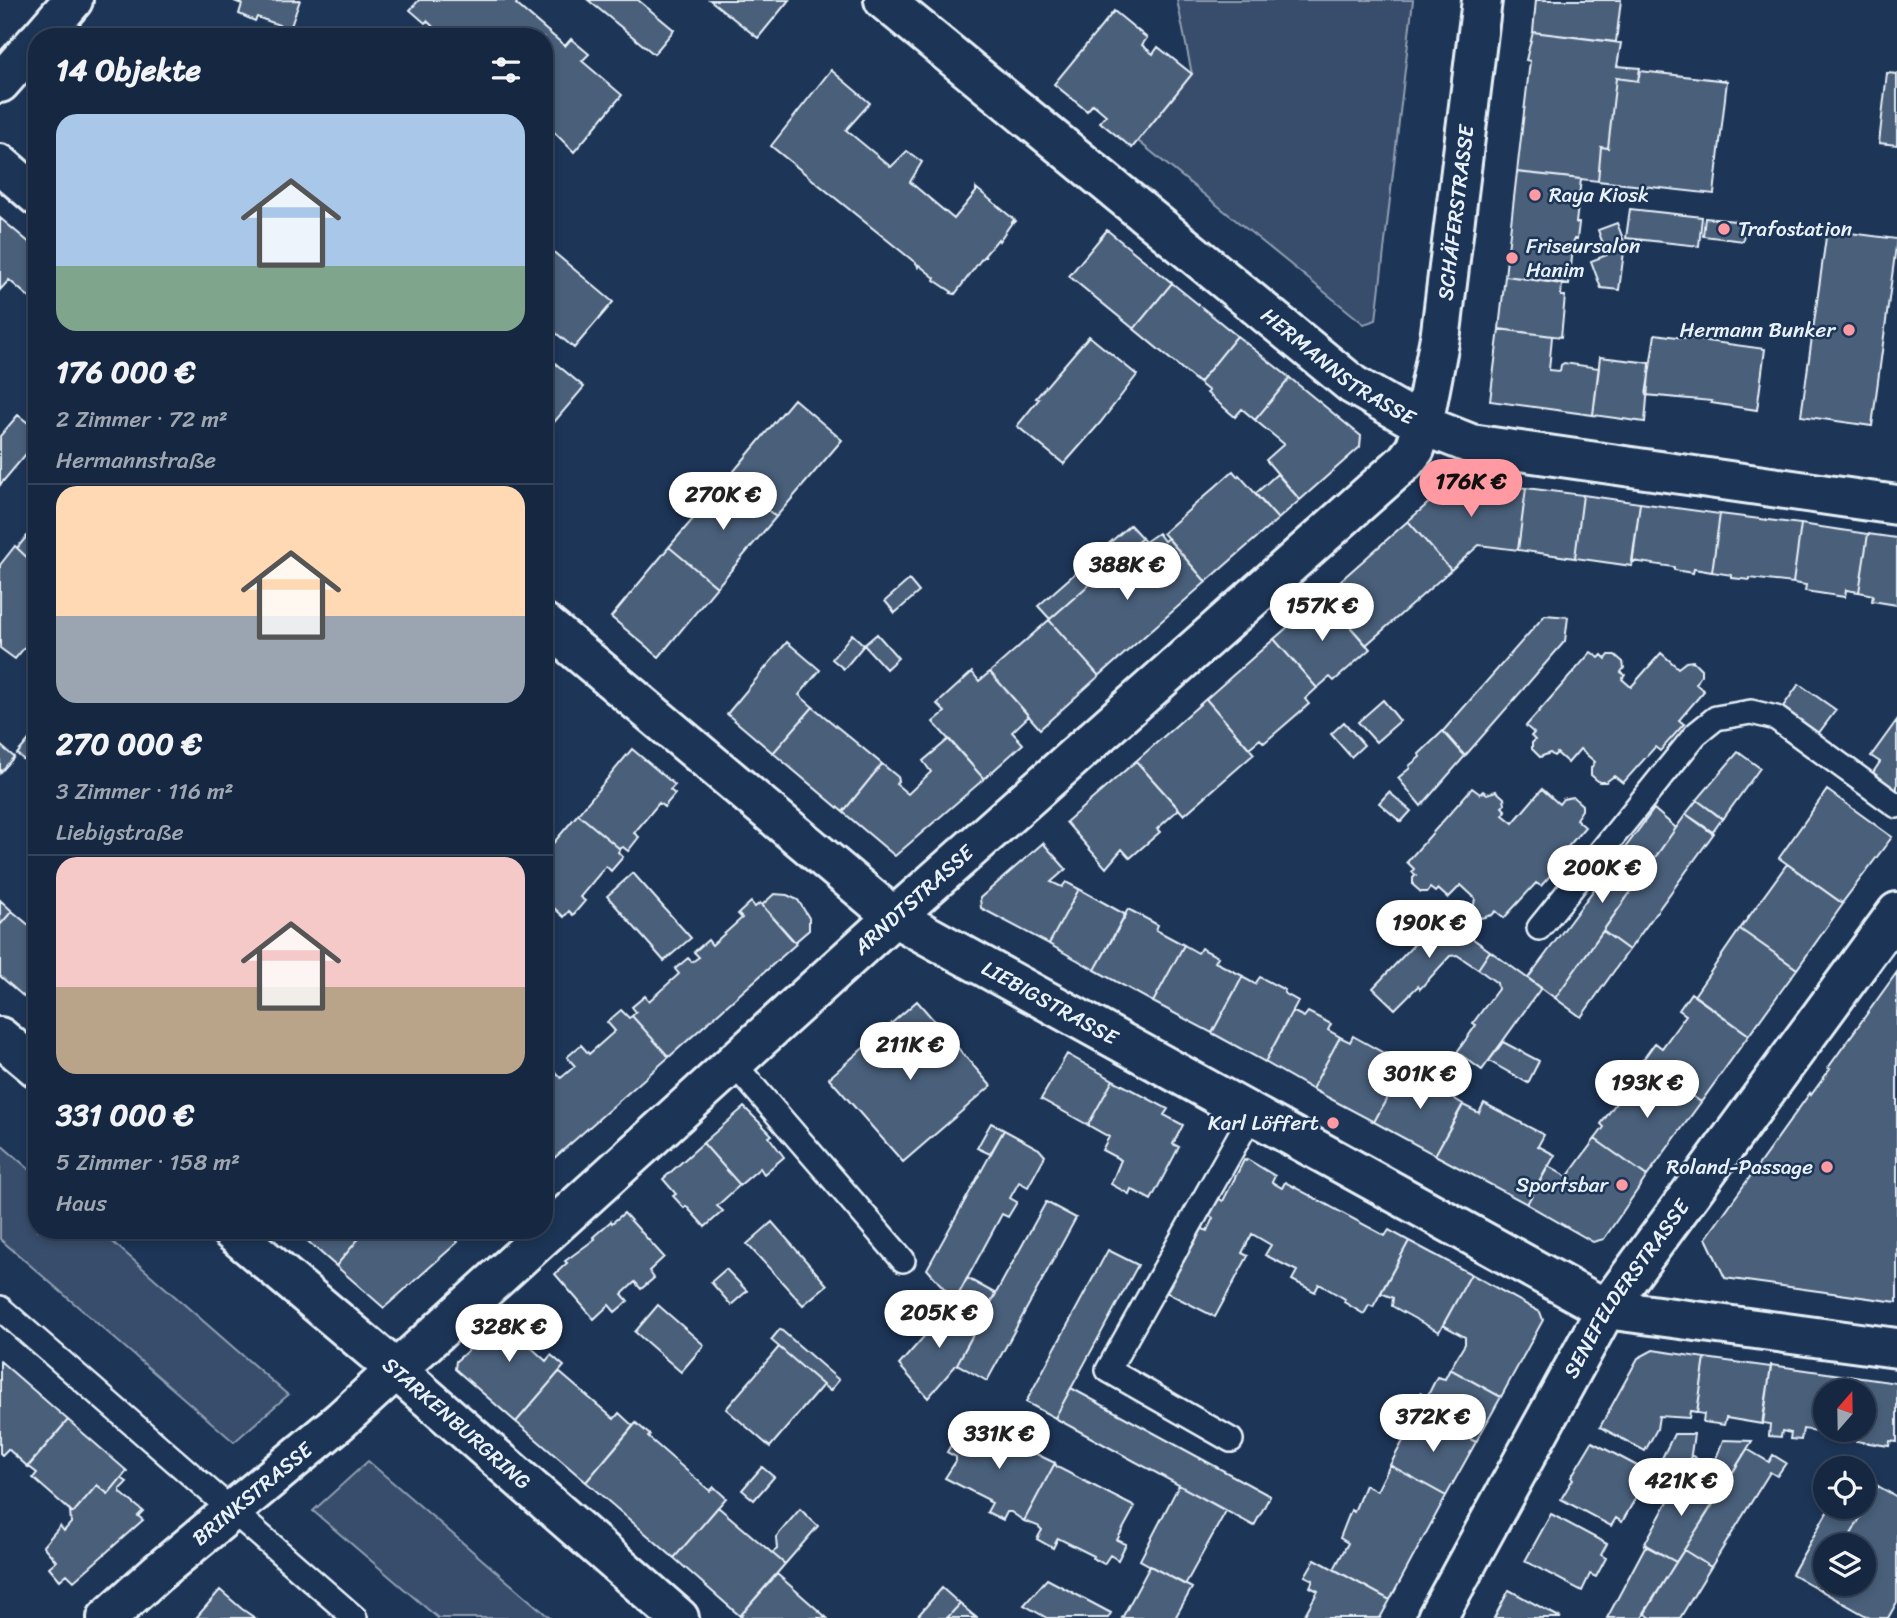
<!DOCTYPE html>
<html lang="de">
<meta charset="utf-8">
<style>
:root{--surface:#162841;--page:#23344c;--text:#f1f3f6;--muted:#9ea6b1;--line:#35445a;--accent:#ff9aa2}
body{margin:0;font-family:Sriracha,sans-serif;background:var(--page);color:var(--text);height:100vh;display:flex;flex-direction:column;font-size:26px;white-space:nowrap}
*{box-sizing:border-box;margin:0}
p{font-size:23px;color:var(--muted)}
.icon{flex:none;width:38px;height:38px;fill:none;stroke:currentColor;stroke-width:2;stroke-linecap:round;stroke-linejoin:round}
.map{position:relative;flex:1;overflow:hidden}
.panel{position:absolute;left:28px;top:28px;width:525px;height:1211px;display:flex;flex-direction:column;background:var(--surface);border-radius:28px;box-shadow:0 4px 10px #0003,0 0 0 2px var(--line)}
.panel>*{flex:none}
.needle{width:46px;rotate:20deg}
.controls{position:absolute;left:1813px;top:1379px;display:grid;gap:14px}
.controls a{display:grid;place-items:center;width:63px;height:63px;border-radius:50%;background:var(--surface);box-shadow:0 4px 10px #0003,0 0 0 2px var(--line);font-size:35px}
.price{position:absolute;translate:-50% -60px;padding:0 16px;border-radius:24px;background:#fff;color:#222;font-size:23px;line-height:46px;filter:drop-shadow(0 2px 4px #0008)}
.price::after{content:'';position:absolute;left:50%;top:42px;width:21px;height:16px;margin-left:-10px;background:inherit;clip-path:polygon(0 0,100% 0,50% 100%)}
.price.on{background:var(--accent);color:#111}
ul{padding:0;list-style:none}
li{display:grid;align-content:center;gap:14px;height:371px;padding:0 28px}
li+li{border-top:2px solid var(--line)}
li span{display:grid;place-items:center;height:217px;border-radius:21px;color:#555}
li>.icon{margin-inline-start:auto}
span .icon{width:126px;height:126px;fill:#fffc;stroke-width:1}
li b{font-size:30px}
h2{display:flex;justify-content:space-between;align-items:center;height:84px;padding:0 28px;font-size:30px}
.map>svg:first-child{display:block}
.green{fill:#374d6c;stroke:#909fb2;stroke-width:2}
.building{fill:#495e7a;stroke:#e8f1f8;stroke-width:2;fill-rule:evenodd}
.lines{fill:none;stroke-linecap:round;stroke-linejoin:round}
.service-casing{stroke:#e8f1f8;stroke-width:28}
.minor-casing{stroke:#e8f1f8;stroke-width:44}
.tertiary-casing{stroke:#e8f1f8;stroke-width:44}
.service{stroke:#1d3557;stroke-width:23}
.minor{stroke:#1d3557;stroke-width:38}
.tertiary{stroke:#1d3557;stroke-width:38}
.poi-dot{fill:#ff9aa2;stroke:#1d3557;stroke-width:2.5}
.labels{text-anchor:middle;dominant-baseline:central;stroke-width:5;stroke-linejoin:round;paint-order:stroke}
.poi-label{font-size:21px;fill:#e8f1f8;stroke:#1d3557;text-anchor:end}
.street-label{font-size:21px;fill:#e8f1f8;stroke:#1d3557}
</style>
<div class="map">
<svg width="1897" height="1618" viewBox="0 0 1897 1618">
<rect width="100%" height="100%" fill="#1d3557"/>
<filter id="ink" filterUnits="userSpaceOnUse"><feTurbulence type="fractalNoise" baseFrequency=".0143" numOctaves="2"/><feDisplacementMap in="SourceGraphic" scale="14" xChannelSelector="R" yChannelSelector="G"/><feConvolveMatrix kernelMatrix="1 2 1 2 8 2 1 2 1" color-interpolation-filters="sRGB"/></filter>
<g filter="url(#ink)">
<path class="green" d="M1177,0H1413L1376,320L1364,324L1138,141L1192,74Z
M0,1144L37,1176V1230H99L288,1395L234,1442L0,1239Z
M368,1461L550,1618H438L313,1511Z"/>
<path class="building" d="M300,0L290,29L257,17L255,21L239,14L242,4L234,1Z
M419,0H519L516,4L565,46L571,39L589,54L582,61L622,95L574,152L544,122V37H444L427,21L425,23L410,10Z
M588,0H638L674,30L654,54Z
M710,0H789L758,38Z
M1536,0H1621L1616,42L1533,32Z
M1114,11L1147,38L1142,45L1153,54L1158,47L1192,74L1132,148L1100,122L1106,115L1093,104L1087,111L1054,84Z
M1533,32L1621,43L1617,66L1640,68L1638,81L1616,78L1608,148L1601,147L1598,181L1517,172L1530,61L1526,60Z
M831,70L870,103L846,130L891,167L907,151L922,162L910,182L954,219L976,192V188L1016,221L1014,223L1013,221L999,241L998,239L984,256L986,257H983L955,294L951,293L952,292L934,280L935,278L919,265L918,267L917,264L771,146Z
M1640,71L1727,81L1714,194L1598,181L1601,147L1608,148L1616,78L1638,81Z
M1887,73L1897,74V145L1879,143Z
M1517,172L1581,179L1576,223H1579L1577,239H1574L1569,285L1505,276Z
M1630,209L1702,217L1699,246L1626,238Z
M0,218L37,249V304L9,280L0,290Z
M1705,218L1745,222L1743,241L1703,236Z
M1617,223L1625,244L1619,290L1601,288L1591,261L1607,255L1598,230Z
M1107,230L1172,283L1134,329L1069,276Z
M1827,230L1897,239L1872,426L1801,416Z
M544,244L613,302L574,348L544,323Z
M1505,276L1562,283L1561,296H1565L1561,337L1499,329Z
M1172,283L1237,336L1199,383L1134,329Z
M1499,329L1552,336L1549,370L1560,371L1561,365L1564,363L1599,368L1593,415L1490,401Z
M1655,334L1765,349L1757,410L1711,403L1712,401L1646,395Z
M1089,336L1137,375L1100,423L1064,464L1017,426L1039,399L1036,398Z
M1237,336L1290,378L1255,420L1242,409L1235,417L1207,393L1209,391L1199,383Z
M544,354L584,387L544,434Z
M1600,357L1650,363L1645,422L1593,415Z
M1290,378L1361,436L1360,447L1300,500L1266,460L1284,444L1255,420Z
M794,399L842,440L776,517L729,477Z
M18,415L37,430V441L0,485V436Z
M1233,471L1238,477L1239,475L1278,519L1206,582L1163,533Z
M1277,474L1300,500L1278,519L1255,494Z
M729,477L776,517L717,587L669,547Z
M1457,478L1526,488L1518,550L1479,545L1451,570L1408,521Z
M1526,488L1583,495L1575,558L1518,550Z
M1583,495L1640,503L1632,566L1575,558Z
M1640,503L1720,514L1712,572L1694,569L1693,573L1674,570V567L1632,561Z
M1720,514L1801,524L1793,583L1750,578V580L1732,578V575L1712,572Z
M1408,521L1451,570L1366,645L1323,596Z
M1801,524L1868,534L1859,592L1846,590L1845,597L1805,591L1806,585L1793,583Z
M1130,525L1142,538L1050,619L1038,606Z
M1158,533L1164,541L1168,538L1206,582L1099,676L1049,620L1142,538L1145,542Z
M1868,534L1897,538V605L1872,601L1873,595L1859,592Z
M35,535L37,536V567L17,548L27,536Z
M15,546L37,567V645L29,642L15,659L0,648V565Z
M669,547L717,587L659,657L611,617Z
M909,580L919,592L895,613L885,601Z
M1323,596L1370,649L1334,681L1330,677L1317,688L1274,639Z
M1545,615L1568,617L1565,641L1465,756L1443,731Z
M1049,620L1099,676L1040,729L990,672Z
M852,634L864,645L844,669L832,659Z
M877,634L898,658L886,669L864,645Z
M1274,639L1317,688L1305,699L1309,704L1264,743L1260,739L1249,748L1206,699Z
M787,642L820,670L799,695L813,707L773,753L727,714Z
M1591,652L1599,658L1602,655L1606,659L1609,655H1615L1623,662L1624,668L1621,672L1625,675L1622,679L1631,687L1661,653L1678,668L1686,662L1693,661L1701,669V675L1696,684L1704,691L1679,720L1684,724L1660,751L1655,747L1623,783L1614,776L1606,782H1599L1591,775V768L1595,762L1580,749L1568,763L1557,753L1554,756L1550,753L1540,757L1532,749V743L1535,740L1531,736L1534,733L1526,726Z
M972,672L979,681L990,672L1029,716L1012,732L1023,744L984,779L933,722L945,712L937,704Z
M1799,684L1836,710L1818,734L1782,708Z
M1206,699L1254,754L1184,815L1136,761Z
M1383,700L1400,721L1376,742L1358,722Z
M813,707L882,764L843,812L773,753Z
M1897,720V791L1872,774L1880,762L1871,756Z
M1344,722L1364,745L1351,757L1331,734Z
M37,730V771L17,754Z
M1443,731L1465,756L1421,806L1398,778L1410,768L1409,766L1420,757L1419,754Z
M949,739L984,779L895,856L843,812L882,764L898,777L899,780L896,784L908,794L931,772L923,761Z
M0,745L14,757L0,773Z
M632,749L675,785L670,790L675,794L664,807L659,803L634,833L639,837L628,851L623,847L620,849L578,814Z
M1738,752L1760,768L1723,819L1697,800Z
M1136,761L1179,809L1157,829L1160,832L1130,858L1122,849L1106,868L1066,822Z
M1472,788L1480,794L1483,791L1487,794L1496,791L1504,798L1505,804L1502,807L1506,811L1503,815L1513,823L1542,789L1559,804L1563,799L1573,797L1582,805V810L1576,819L1585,827L1560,856L1564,860L1541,886L1536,883L1504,918L1496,911L1492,915L1481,918L1473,911L1475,898L1461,885L1448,898L1438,889L1435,892L1430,888L1427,892H1421L1413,885V878L1416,875L1412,872L1414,869L1407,862Z
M1827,790L1892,837L1842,903L1779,858Z
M1389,792L1411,811L1401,822L1379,803Z
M1697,800L1722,819L1712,833L1686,814Z
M1654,809L1676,828L1555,998L1528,978Z
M578,814L620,849L618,852L623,857L611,871L606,866L580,897L585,901L573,915L569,911L564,917L544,899V854Z
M1686,814L1714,833L1629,950L1603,931Z
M1043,843L1066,869L1051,882L1062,887L1066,882L1079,889L1049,944L981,908L980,898Z
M1787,864L1843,904L1797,969L1740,929Z
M633,873L691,938L664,961L607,896Z
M1079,889L1126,915L1095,970L1049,944Z
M774,894L787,895L798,900L809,918V930L795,942L762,905Z
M0,900L12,911L0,925Z
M751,902L755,907L760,903L796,944L669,1057L632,1016L636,1012L632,1007L645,996L649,1001L679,974L675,969L688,958L692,962L699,957L694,952L708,940L712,945L742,918L738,914Z
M1128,909L1158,925L1156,930L1184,945L1153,1002L1095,970Z
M12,911L37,932V1008L0,976V925Z
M1441,916L1490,951L1478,969L1457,955L1450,956L1420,989L1418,986L1395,1009L1373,988Z
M1740,929L1797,969L1749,1035L1694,996Z
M1603,931L1629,950L1581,1017L1555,998Z
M1184,945L1198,953L1201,948L1218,957L1215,962L1243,976L1212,1033L1153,1002Z
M1490,951L1541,988L1482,1070L1457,1052L1476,1025L1473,1023L1498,989L1497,983L1478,969Z
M1897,972V1302L1725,1278L1706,1238L1810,1093L1811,1095L1830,1069L1828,1068Z
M1242,977L1255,984L1260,977L1285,990L1284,993L1298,1001L1265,1062L1212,1033Z
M1691,993L1749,1035L1701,1102L1642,1061L1655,1043L1662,1048L1686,1015L1679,1010Z
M917,1001L991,1086L903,1162L829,1078Z
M621,1010L629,1018L632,1016L669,1057L544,1167V1093L547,1090L544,1087V1078L553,1070L561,1078L575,1066L567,1057L581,1045L589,1054L615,1031L607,1022Z
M1292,1011L1304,1017L1308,1012L1331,1024L1328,1030L1340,1037L1312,1089L1265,1062Z
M1353,1036L1389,1056L1387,1062L1402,1070L1374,1122L1312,1089L1340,1037L1350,1042Z
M1503,1042L1539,1061L1528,1083L1489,1061Z
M1067,1054L1113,1080L1088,1125L1041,1099Z
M1651,1067L1701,1102L1647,1176L1595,1139L1604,1127L1601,1124L1637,1074L1643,1079Z
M1402,1070L1416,1078L1421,1073L1456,1093L1453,1098L1463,1104L1435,1155L1374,1122Z
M1113,1080L1168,1109L1164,1115L1183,1125L1173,1144L1179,1147L1151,1200L1131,1189L1129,1194L1111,1184L1121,1160L1102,1150L1109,1137L1088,1125Z
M1484,1103L1544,1135L1538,1146L1555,1155L1527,1204L1435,1155L1463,1105L1479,1113Z
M744,1107L772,1135L769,1137L784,1157L764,1174L760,1168L740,1185L703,1143Z
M991,1123L1004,1130L990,1154L977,1148Z
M1004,1130L1039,1149L1045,1156L1028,1187L1019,1182L1010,1198L1017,1202L1008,1217L1002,1214L955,1301L927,1269Z
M1595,1139L1647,1176L1604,1239L1593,1242L1527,1204L1548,1166L1567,1177Z
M703,1143L740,1185L717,1206L723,1211L705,1227L686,1206L684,1208L673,1196L676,1194L663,1179Z
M1247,1159L1275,1176L1272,1182L1282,1188L1285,1182L1385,1236L1389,1230L1409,1241L1373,1307L1369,1305L1364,1314L1344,1302L1345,1299L1319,1284L1315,1292L1292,1280L1297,1271L1265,1255L1271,1245L1252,1234L1242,1253L1248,1256L1215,1317L1164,1291L1199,1227L1207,1231L1213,1218L1205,1213L1214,1196L1223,1201L1244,1160L1246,1161Z
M1046,1202L1076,1218L987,1381L957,1364Z
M624,1213L664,1257L649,1271L654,1278L641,1289L635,1282L622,1294L628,1301L615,1312L609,1305L594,1319L555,1274L567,1263L565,1261L595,1239L593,1237L611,1221L612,1223Z
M772,1222L827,1285L803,1305L747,1244Z
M295,1230H366L336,1266Z
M366,1230H387L396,1239L404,1230H448L458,1242L384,1308L336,1266Z
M1409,1241L1471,1274L1439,1332L1392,1306L1393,1298L1381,1293Z
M1108,1250L1138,1265L1055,1418L1026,1402Z
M726,1269L747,1291L731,1305L711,1282Z
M1471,1274L1540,1312L1543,1320L1501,1397L1450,1369L1465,1344V1337L1443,1325Z
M967,1278L996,1294L977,1327L955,1301Z
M955,1301L977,1327L957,1364L928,1398L899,1365Z
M522,1303L542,1324L524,1341L546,1361L551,1355L564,1366L516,1422L455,1369L456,1361Z
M658,1305L704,1345L681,1372L635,1332Z
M780,1329L839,1380L830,1391L771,1340Z
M779,1347L823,1385L770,1447L726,1409Z
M1653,1350L1705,1358L1697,1412L1690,1411L1689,1418L1659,1416L1657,1429L1645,1451L1600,1427L1638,1358Z
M1705,1358L1771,1367L1762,1424L1726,1418L1724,1425L1703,1422L1704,1414L1697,1413Z
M0,1361L68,1420L28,1467L8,1449L2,1455L0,1453Z
M1771,1365L1897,1383V1442L1890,1441L1889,1446L1856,1441L1857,1436L1803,1429L1801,1440L1790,1439L1791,1433L1782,1431L1781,1437L1769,1436L1770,1424L1763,1423ZM1825,1391H1864V1430H1825Z
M1450,1369L1501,1397L1476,1442L1451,1428L1450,1431L1411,1410L1420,1393L1427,1397L1437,1377L1445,1379Z
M559,1372L614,1419L619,1413L633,1426L586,1482L516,1422Z
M1071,1388L1270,1496L1254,1526L1055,1418Z
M1418,1413L1476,1442L1446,1496L1390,1465Z
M68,1420L127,1471L108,1494L97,1485L73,1513L33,1478L37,1473L28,1466Z
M976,1421L1008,1438L1007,1440L1055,1463L1024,1521L1011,1512H1007L1003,1520L987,1512L992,1503L988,1501L989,1500L945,1478L956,1461V1457L947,1452L956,1436L964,1442L966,1438L968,1439Z
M636,1423L650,1435L648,1437L710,1491L714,1487L726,1498L674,1558L586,1482Z
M1674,1434H1694L1688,1474L1661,1460Z
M1723,1440L1752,1441L1719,1495L1688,1474L1691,1455L1712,1469Z
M1592,1442L1643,1469L1632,1488L1639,1492L1622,1522L1616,1518L1611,1526L1561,1499L1573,1479L1571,1477Z
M1747,1449L1769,1462L1773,1455L1786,1463L1777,1476L1770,1472L1711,1567L1684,1550Z
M1055,1463L1057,1467L1135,1507L1117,1540L1126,1544L1118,1560L1110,1555L1104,1564L1093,1558L1094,1556L1058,1538L1053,1548L1037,1539L1042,1530L1038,1526L1024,1521Z
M1390,1465L1446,1496L1390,1600L1334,1569L1348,1543L1340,1538L1351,1510L1354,1512L1365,1485L1377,1491Z
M762,1467L774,1477L754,1500L742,1490Z
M1684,1472L1719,1495L1676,1562L1644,1545Z
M121,1478L127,1482L120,1489L121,1493L143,1511L138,1516L143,1520L74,1581L67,1574L60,1580L49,1567L56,1561L43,1546L60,1526L64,1531L71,1523L70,1510L73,1513L97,1485L108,1494Z
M1864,1478L1878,1486L1845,1545H1825V1581L1820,1590L1792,1574L1830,1507H1864Z
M1179,1485L1226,1511L1185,1585L1140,1560Z
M1878,1486L1897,1497V1602L1888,1618H1870L1820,1590L1825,1581V1584H1864V1545H1845Z
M718,1507L785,1564L740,1616L674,1558Z
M800,1509L818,1526L785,1564L772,1553L777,1549L776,1537Z
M1551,1514L1607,1544L1601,1555L1606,1558L1596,1577L1590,1574L1582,1591L1525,1561Z
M1646,1545L1676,1562L1642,1618H1607Z
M1684,1550L1711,1567L1680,1618H1651L1644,1613Z
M1315,1559L1390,1600L1380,1618H1303L1318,1591L1310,1587L1313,1580L1305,1576Z
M1150,1566L1192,1588L1175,1618H1122Z
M777,1574L827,1618H743L740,1616Z
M1047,1579L1111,1613L1108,1618H1047L1024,1605Z
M942,1588L960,1604L947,1618H916Z
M220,1590L242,1609L255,1618H196Z
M1509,1590L1561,1618H1494Z
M960,1604L977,1618H947Z"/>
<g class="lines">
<g class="service-casing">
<path id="service" d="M1539,928L1696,734L1716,718L1751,712L1776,718L1897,806
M733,1063L903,1260
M0,1308L355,1618
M1231,1440L1108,1370L1252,1114"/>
</g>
<g class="minor-casing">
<g id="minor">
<path id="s1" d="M884,0L1353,385L1423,425L1471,444L1897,505"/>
<path d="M41,37L73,0"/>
<path d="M0,83L37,41"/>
<path d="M0,164L37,196"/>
<path id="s2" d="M544,623L894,917L1606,1309L1897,1348"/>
<path id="s3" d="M107,1618L157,1573L340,1421L894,917L1405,462L1415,449L1423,425L1441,332L1482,0"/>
<path id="s4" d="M1437,1618L1606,1309L1897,912"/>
</g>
</g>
<g class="tertiary-casing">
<g id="tertiary">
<path d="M0,1037L37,1068"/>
<path id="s5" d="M230,1230L396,1370L679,1618"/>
</g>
</g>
<use href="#service" class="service"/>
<use href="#minor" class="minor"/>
<use href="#tertiary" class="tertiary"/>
</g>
</g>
<g class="poi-dot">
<circle cx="1535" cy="195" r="7"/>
<circle cx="1724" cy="229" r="7"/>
<circle cx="1512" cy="258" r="7"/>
<circle cx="1849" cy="330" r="7"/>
<circle cx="1333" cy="1123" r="7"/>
<circle cx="1827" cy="1167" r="7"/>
<circle cx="1622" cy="1185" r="7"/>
</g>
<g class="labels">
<g class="poi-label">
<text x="1549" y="195" text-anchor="start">Raya Kiosk</text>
<text x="1738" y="229" text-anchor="start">Trafostation</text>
<text x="1526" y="246" text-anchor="start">Friseursalon<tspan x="1526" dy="24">Hanim</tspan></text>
<text x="1835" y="330">Hermann Bunker</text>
<text x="1319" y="1123">Karl Löffert</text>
<text x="1813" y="1167">Roland-Passage</text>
<text x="1608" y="1185">Sportsbar</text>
</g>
<g class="street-label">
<text stroke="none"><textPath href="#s3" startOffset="1995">SCHÄFERSTRASSE</textPath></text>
<text stroke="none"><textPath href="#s1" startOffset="584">HERMANNSTRASSE</textPath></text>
<text stroke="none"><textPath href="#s3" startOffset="1080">ARNDTSTRASSE</textPath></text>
<text stroke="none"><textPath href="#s2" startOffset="635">LIEBIGSTRASSE</textPath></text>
<text stroke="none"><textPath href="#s4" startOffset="380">SENEFELDERSTRASSE</textPath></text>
<text stroke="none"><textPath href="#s5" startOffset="298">STARKENBURGRING</textPath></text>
<text stroke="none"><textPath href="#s3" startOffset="191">BRINKSTRASSE</textPath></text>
</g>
</g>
</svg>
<div class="controls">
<a><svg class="needle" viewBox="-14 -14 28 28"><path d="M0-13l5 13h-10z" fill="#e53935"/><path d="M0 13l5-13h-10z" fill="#9ea6b1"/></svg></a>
<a><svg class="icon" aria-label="locate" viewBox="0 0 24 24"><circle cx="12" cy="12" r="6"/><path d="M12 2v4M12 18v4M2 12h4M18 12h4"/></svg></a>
<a><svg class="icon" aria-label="layers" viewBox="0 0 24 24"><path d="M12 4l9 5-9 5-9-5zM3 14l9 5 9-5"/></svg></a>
</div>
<b class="price on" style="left:1471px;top:519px">176K €</b>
<b class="price" style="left:723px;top:532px">270K €</b>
<b class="price" style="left:1127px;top:602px">388K €</b>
<b class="price" style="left:1322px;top:643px">157K €</b>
<b class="price" style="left:1602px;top:905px">200K €</b>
<b class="price" style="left:1429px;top:960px">190K €</b>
<b class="price" style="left:910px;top:1082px">211K €</b>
<b class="price" style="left:1420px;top:1111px">301K €</b>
<b class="price" style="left:1647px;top:1120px">193K €</b>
<b class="price" style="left:939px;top:1350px">205K €</b>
<b class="price" style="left:509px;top:1364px">328K €</b>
<b class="price" style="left:1433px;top:1454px">372K €</b>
<b class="price" style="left:999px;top:1471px">331K €</b>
<b class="price" style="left:1681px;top:1518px">421K €</b>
<section class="panel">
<h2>14 Objekte<svg class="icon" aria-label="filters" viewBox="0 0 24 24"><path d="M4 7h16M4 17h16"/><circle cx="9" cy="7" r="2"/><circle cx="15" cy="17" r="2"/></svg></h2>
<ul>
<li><span style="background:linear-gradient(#a9c7e8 70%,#7fa58c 0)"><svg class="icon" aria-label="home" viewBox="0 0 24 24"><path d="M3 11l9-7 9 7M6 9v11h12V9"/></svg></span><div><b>176 000 €</b><p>2 Zimmer · 72 m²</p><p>Hermannstraße</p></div></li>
<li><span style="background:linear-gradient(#ffd9b3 60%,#9aa5b1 0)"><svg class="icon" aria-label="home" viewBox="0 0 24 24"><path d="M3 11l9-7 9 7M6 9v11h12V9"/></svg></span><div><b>270 000 €</b><p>3 Zimmer · 116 m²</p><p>Liebigstraße</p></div></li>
<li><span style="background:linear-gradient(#f6c9c9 60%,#b9a48a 0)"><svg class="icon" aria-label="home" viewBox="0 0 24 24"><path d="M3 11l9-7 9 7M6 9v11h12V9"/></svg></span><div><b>331 000 €</b><p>5 Zimmer · 158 m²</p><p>Haus</p></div></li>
</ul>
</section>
</div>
